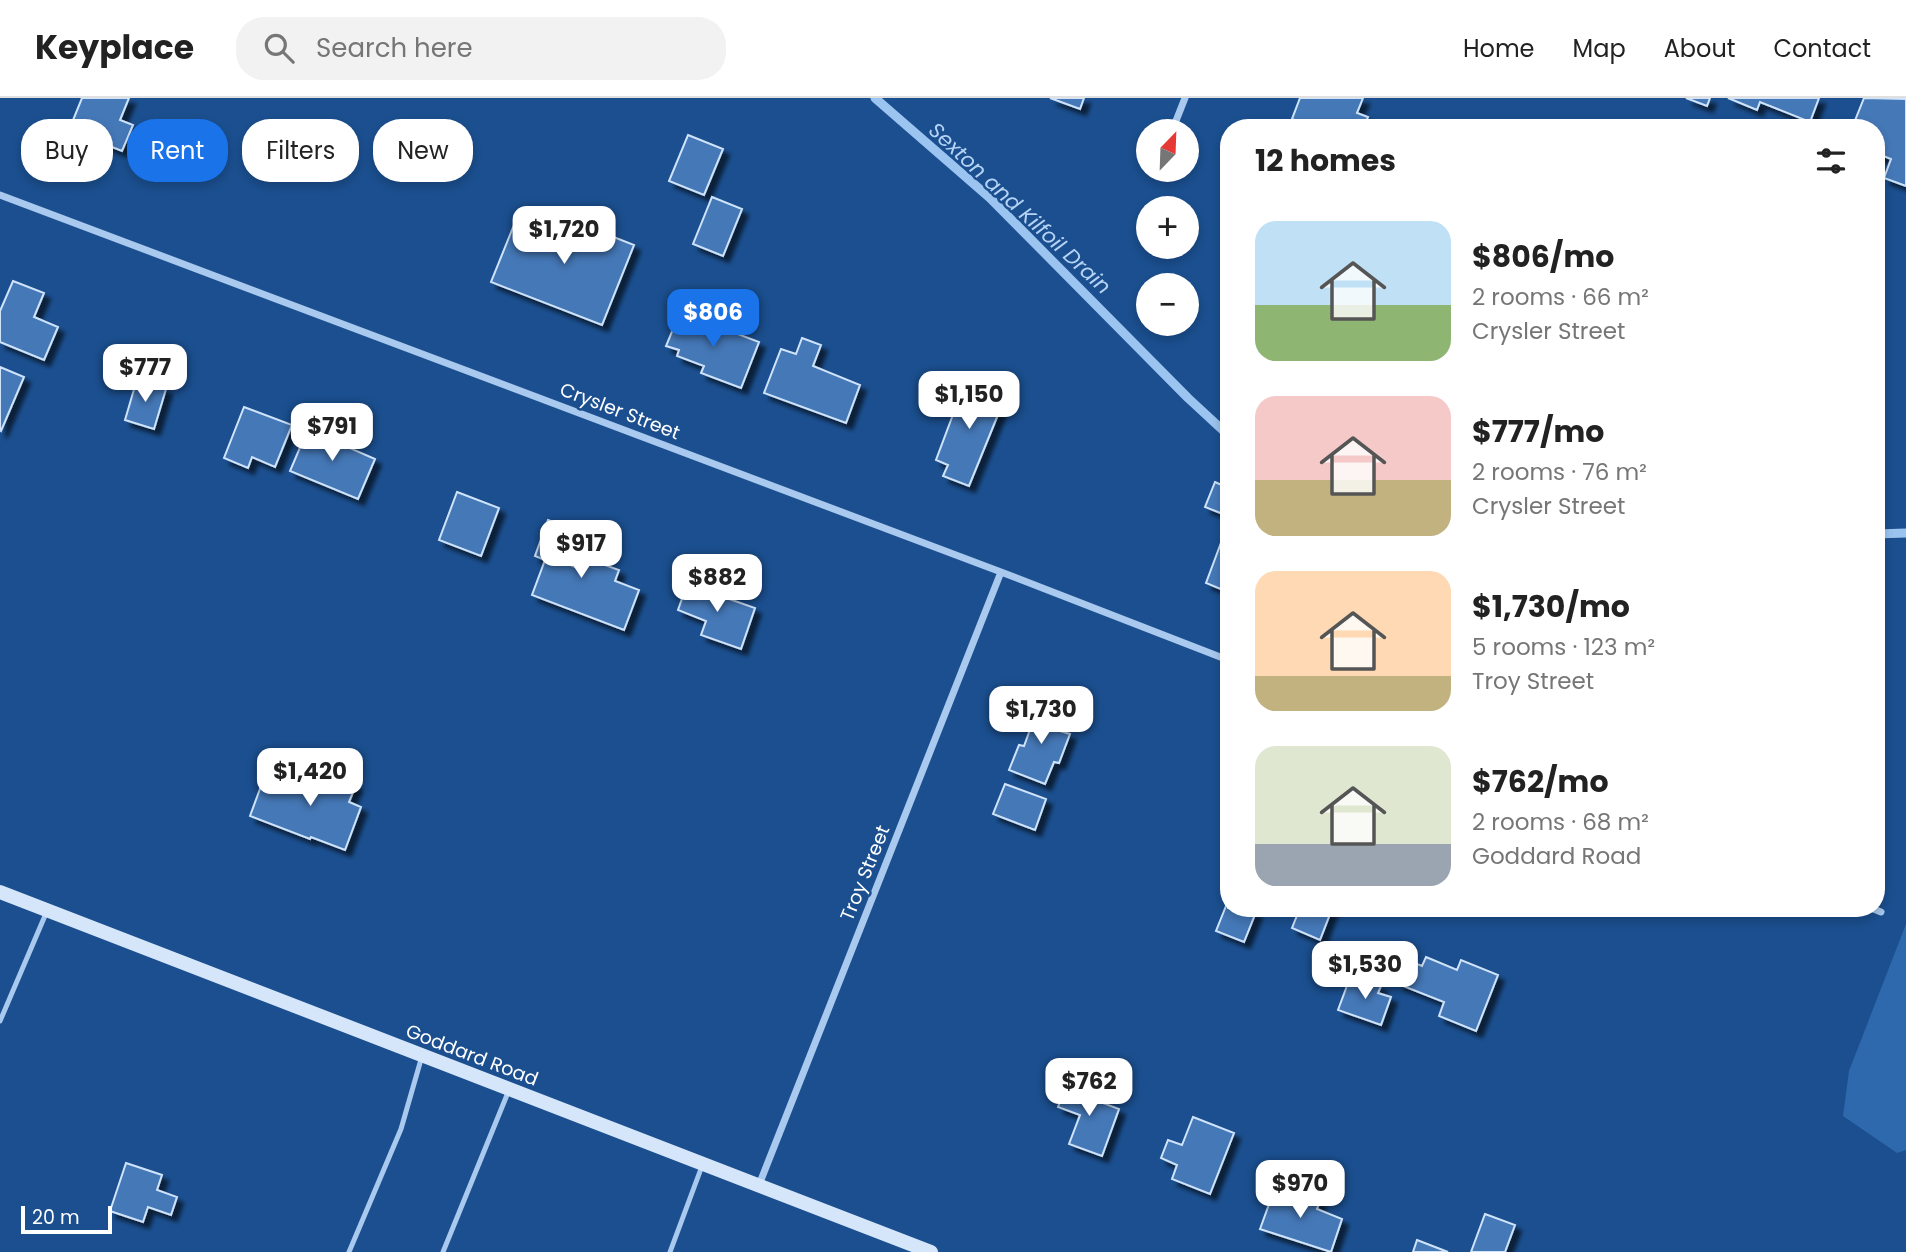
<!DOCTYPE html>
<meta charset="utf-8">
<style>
:root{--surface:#fff;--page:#f2f2f2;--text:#222;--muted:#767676;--line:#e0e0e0;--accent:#1a73e8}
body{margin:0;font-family:Poppins,sans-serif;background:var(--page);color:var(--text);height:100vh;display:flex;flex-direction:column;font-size:26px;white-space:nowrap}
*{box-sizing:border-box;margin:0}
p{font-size:23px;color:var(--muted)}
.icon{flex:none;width:38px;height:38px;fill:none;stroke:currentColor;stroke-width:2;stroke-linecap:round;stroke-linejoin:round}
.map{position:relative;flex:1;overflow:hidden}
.details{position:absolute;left:1220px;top:21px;width:665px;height:798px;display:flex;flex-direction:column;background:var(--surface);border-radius:28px;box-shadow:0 4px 10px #0003}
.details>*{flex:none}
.guide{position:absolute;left:21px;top:21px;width:665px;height:63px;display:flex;gap:14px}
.needle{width:46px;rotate:23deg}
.tools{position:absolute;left:1136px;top:21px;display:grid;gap:14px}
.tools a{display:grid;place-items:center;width:63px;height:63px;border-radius:50%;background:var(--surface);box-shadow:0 4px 10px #0003;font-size:35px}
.scale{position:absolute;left:21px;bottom:18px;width:91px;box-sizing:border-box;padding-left:7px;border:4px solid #fff;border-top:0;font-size:19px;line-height:24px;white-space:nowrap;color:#fff;-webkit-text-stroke:5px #1b4f8f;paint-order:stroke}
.price{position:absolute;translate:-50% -60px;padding:0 16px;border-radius:14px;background:#fff;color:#222;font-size:23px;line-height:46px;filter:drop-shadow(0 2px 4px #0008)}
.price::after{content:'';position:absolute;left:50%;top:42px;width:21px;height:16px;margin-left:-10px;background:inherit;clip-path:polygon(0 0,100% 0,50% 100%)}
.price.current{background:var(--accent);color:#fff}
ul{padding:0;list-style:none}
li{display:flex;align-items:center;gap:21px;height:175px;padding:0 35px}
li span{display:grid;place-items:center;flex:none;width:196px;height:140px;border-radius:21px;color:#555}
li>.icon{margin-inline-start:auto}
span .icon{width:84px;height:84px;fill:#fffc;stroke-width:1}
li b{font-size:30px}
h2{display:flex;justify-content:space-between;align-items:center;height:84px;padding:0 35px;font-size:30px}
.chip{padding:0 24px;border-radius:28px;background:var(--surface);box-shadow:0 4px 10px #0003;font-size:24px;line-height:63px}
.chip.current{background:var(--accent);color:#fff}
header{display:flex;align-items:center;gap:42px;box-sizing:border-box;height:98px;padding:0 35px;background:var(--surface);border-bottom:2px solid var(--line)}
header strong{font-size:33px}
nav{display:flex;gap:38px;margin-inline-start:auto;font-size:24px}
.search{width:490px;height:63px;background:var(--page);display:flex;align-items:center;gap:18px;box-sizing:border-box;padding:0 24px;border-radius:28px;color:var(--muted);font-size:26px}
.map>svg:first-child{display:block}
.green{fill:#2e69ad}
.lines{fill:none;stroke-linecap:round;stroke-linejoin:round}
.stream{stroke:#9cc4f0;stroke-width:9}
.building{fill:#4478b7;stroke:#cfe3fa;stroke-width:2;filter:url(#shadow)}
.lane{stroke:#a9c9ee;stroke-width:5}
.street{stroke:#a9c9ee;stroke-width:7}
.secondary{stroke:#d6e6fa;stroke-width:14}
.labels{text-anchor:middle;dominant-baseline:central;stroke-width:5;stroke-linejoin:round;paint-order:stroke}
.street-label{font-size:19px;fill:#fff;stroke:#1b4f8f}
.water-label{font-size:21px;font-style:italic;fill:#b5d3f5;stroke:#1b4f8f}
</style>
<header>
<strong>Keyplace</strong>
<div class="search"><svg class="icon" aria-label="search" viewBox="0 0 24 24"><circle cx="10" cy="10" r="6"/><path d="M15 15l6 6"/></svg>Search here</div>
<nav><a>Home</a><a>Map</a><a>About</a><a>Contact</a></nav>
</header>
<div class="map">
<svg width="1906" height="1154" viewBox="0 0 1906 1154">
<defs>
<filter id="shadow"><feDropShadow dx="6" dy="6" stdDeviation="2" flood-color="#0009"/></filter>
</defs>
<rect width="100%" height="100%" fill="#1b4f8f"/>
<path class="green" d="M1906,826V1052L1897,1055L1843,1018L1849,973Z"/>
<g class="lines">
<path class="stream" d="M875,0L990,100L1188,300L1228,337
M1876,436L1906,435"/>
</g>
<path class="building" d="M82,0H129L120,22L133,27L122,53L69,32Z
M1050,0H1084L1080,11Z
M1300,0H1363L1357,15L1368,19L1363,30H1292L1295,22L1292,21Z
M1686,0H1710L1707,8Z
M1728,0H1819L1810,24L1760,4L1757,12Z
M1864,0L1906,1V88L1884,80L1891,61L1881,57L1880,60L1876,58V30H1852Z
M688,37L723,51L704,97L669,83Z
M712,99L742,111L723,158L693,146Z
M553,115L634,147L602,227L491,184L518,117L548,128Z
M13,183L44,195L34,219L58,229L44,262L0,244V213Z
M680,214L759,244L741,290L701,275L704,268L677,258L679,252L666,248Z
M802,240L821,247L813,268L860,287L846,325L764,295L781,251L796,256Z
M0,269L24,279L1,333L0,332Z
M137,281L166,291L154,331L125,322Z
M966,282L1006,297L969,388L943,378L948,367L936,362Z
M244,309L292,327L275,369L252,359L248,370L224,360Z
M310,326L331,335L329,341L375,361L358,401L290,373Z
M1215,384L1228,390V418L1205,409Z
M457,394L499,410L481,458L439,442Z
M548,422L584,436L572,468L583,472L588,461L619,472L615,483L639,492L624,532L532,497L545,462L535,458Z
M1228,426V494L1206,485Z
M689,481L719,492L718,497L755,510L741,551L701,537L706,523L678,512Z
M1039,607L1065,617L1060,633L1070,636L1059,665L1054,664L1045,686L1009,672L1019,647L1024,648Z
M317,671L356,687L349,704L361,709L345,752L311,739L310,741L250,718L264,680L291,690L297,675L313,681Z
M1005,686L1046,701L1035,732L993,716Z
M1228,803V810H1248L1256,814L1244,844L1216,833Z
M1300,810L1332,811L1320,842L1292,830Z
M1426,859L1457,872L1461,862L1498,877L1476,933L1439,918L1444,904L1398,886L1407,862L1422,868Z
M1351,877L1381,888L1378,895L1391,899L1381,927L1338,912Z
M1068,983L1098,994L1095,1002L1119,1011L1102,1058L1069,1046L1080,1017L1058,1009Z
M1193,1019L1234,1035L1210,1096L1172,1081L1177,1067L1161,1060L1168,1042L1182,1047Z
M126,1065L162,1077L157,1092L177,1099L171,1117L148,1109L143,1124L110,1113Z
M1276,1087L1320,1103L1317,1111L1342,1121L1331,1154L1260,1131Z
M1485,1116L1515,1127L1505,1154H1471Z
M1417,1142L1448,1154H1413Z"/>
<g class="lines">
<path class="lane" d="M0,923L47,813
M349,1154L401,1031L422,958
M443,1154L509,992
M670,1154L702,1068"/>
<path class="street" d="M1172,33L1185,0
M0,97L1001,474L1228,562
M1871,810L1881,814
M759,1087L1001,474"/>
<path class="secondary" d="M0,794L931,1154"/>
</g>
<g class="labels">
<g class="street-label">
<text transform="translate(620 313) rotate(21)">Crysler Street</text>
<text transform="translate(865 775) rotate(-68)">Troy Street</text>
<text transform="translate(472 957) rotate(21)">Goddard Road</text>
</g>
<g class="water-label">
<text transform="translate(1020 110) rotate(43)">Sexton and Kilfoil Drain</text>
</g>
</g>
</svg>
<div class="tools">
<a><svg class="needle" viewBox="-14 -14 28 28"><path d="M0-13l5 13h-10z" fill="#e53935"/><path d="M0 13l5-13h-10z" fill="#767676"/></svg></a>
<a>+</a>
<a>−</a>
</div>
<div class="scale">20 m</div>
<b class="price" style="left:564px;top:168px">$1,720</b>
<b class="price current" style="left:713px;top:251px">$806</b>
<b class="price" style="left:145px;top:306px">$777</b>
<b class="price" style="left:969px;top:333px">$1,150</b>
<b class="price" style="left:332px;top:365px">$791</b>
<b class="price" style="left:581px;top:482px">$917</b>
<b class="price" style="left:717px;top:516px">$882</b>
<b class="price" style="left:1041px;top:648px">$1,730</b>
<b class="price" style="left:310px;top:710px">$1,420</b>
<b class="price" style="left:1365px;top:903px">$1,530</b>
<b class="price" style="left:1089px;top:1020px">$762</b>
<b class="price" style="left:1300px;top:1122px">$970</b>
<div class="guide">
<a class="chip">Buy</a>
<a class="chip current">Rent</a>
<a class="chip">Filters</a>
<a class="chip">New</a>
</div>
<section class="details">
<h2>12 homes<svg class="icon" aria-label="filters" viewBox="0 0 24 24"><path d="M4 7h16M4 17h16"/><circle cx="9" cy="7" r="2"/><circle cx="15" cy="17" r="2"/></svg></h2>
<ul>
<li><span style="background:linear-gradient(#bfe0f5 60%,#8fb573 0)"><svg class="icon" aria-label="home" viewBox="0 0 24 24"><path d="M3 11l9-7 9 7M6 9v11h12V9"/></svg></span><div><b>$806/mo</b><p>2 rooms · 66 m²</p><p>Crysler Street</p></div></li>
<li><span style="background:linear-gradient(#f6c9c9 60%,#c2b280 0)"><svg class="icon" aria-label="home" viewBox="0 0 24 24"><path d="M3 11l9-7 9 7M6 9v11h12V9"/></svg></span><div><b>$777/mo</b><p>2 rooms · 76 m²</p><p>Crysler Street</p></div></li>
<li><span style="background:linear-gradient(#ffd9b3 75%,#c2b280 0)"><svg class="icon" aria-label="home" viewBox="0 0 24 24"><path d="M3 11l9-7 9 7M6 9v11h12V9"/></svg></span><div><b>$1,730/mo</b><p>5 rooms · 123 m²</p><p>Troy Street</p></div></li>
<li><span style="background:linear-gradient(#dfe7d0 70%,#9aa5b1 0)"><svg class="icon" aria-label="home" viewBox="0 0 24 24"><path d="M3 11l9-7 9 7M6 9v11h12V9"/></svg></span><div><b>$762/mo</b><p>2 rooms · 68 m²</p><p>Goddard Road</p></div></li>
</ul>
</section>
</div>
